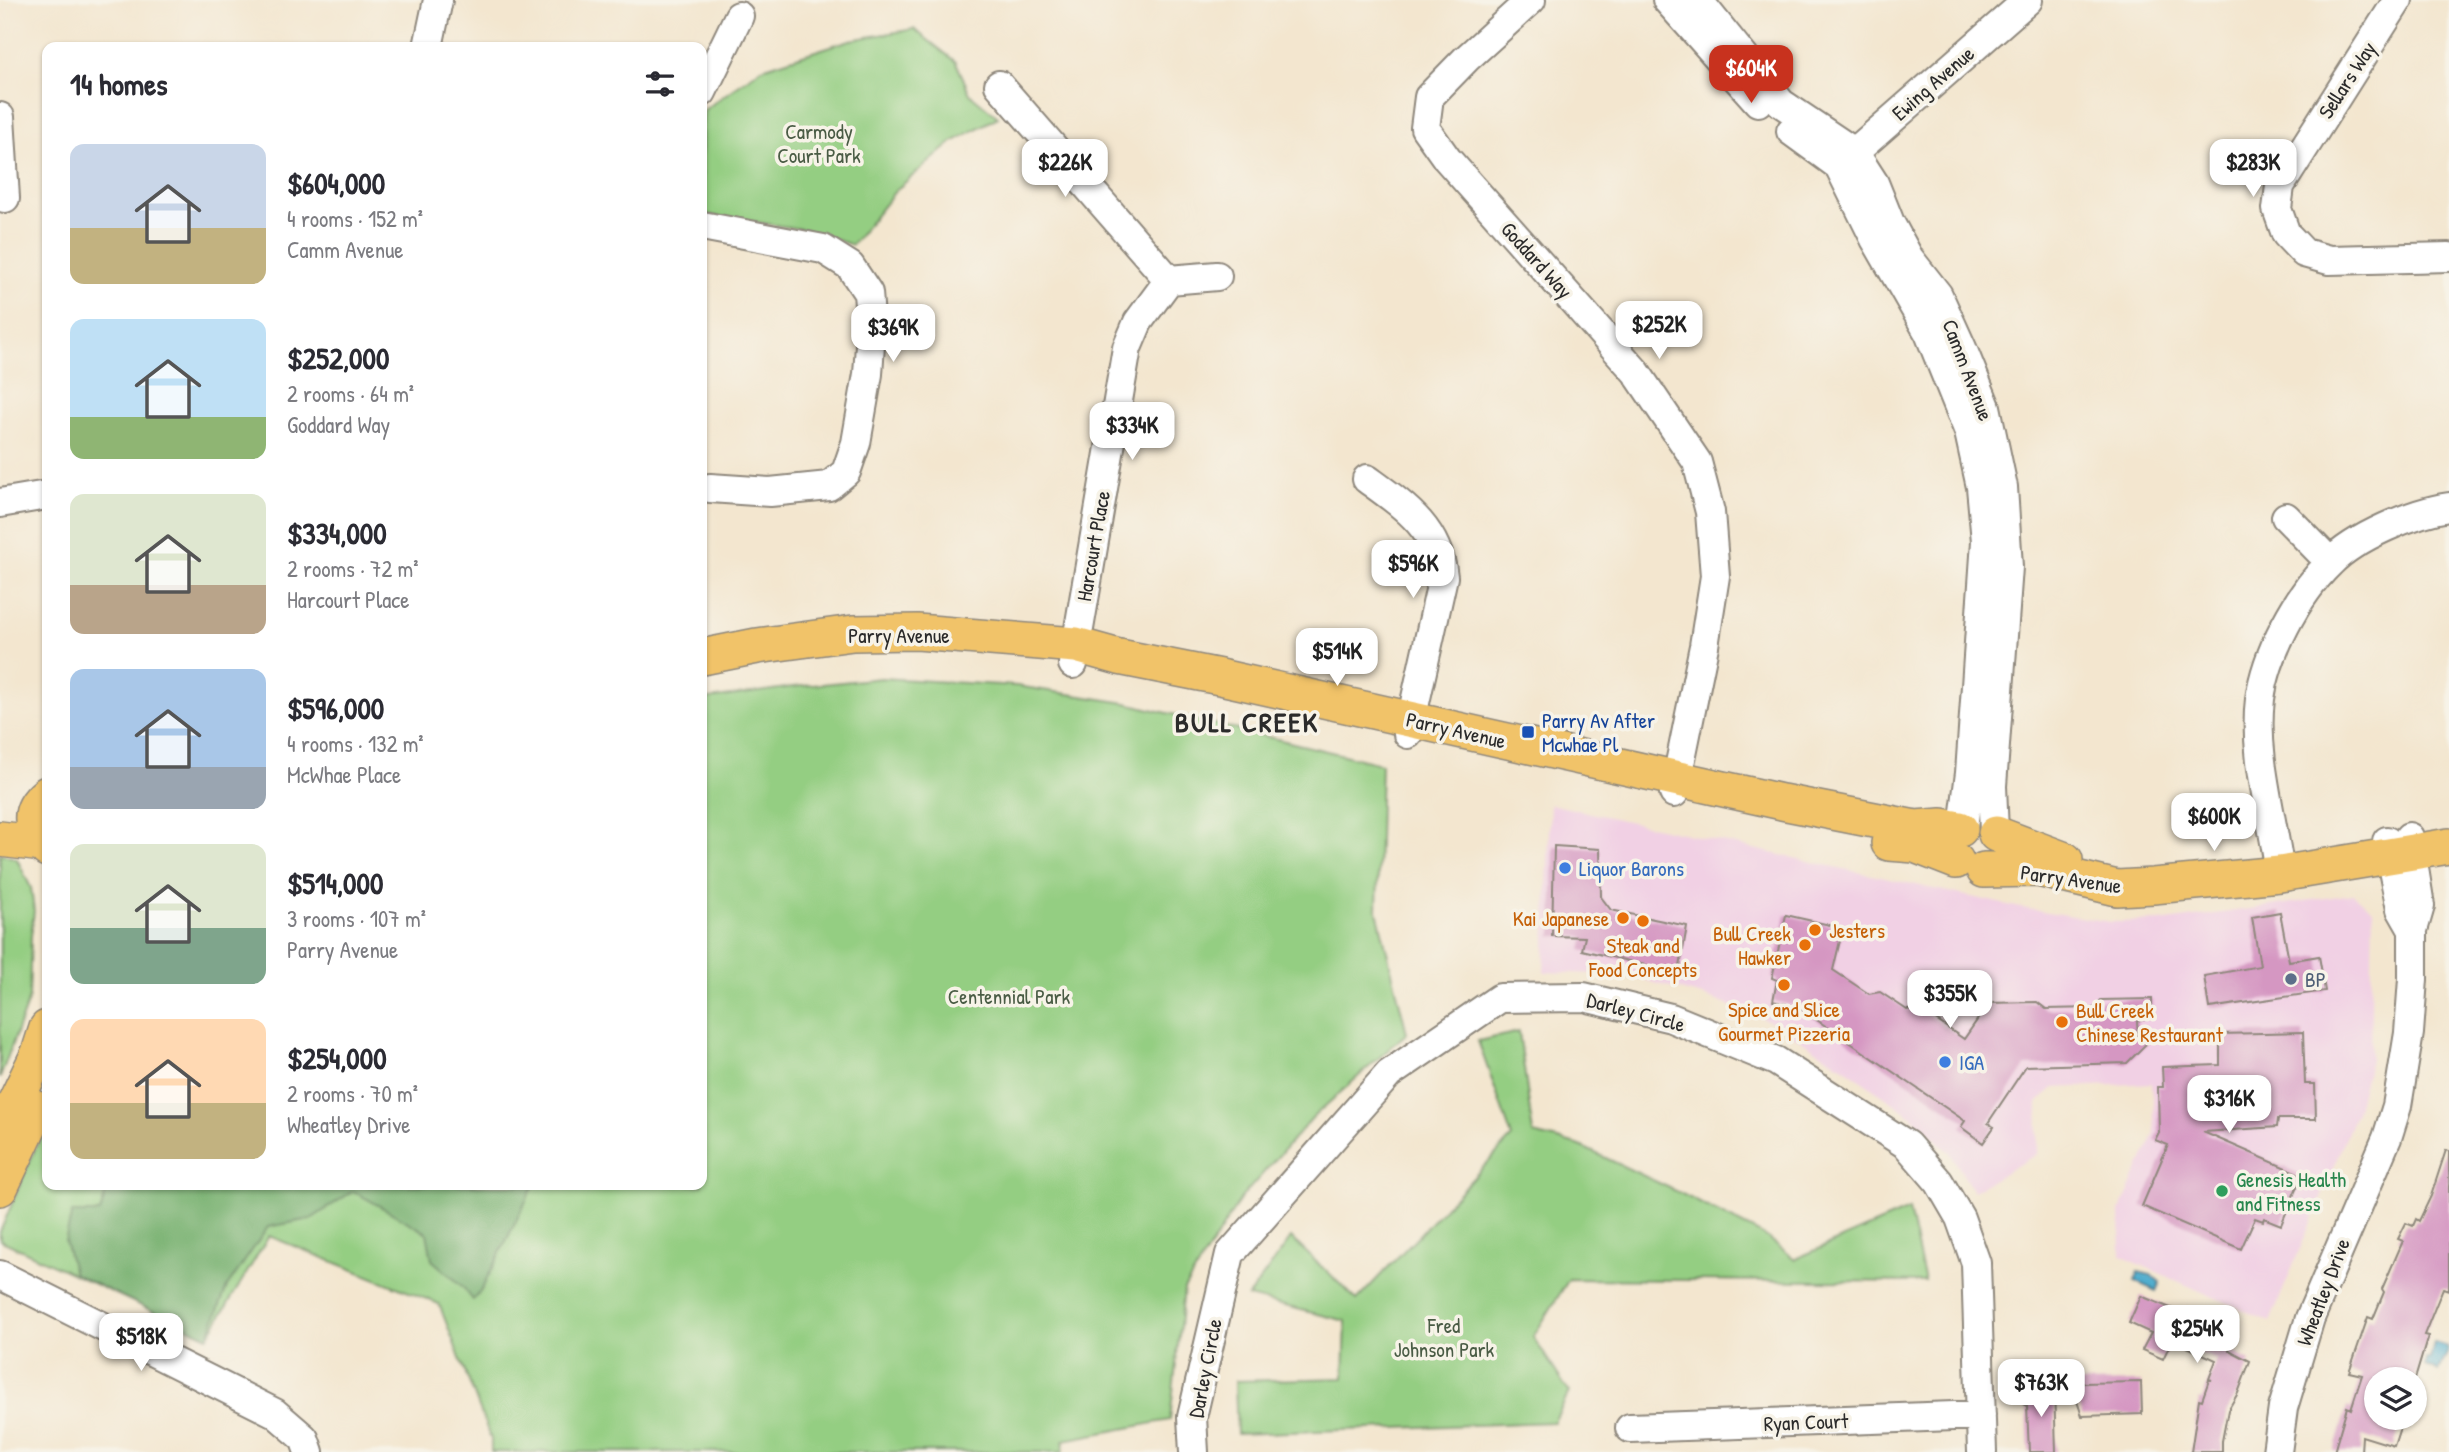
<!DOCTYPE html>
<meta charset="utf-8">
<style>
:root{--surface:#fff;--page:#f2f2f3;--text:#2b2b33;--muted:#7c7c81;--accent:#c8321e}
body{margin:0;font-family:"Patrick Hand",sans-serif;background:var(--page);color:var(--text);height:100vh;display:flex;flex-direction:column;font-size:26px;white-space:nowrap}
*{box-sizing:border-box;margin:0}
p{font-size:23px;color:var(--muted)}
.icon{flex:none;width:38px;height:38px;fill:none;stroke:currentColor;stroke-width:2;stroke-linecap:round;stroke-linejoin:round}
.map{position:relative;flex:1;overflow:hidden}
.panel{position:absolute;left:42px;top:42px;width:665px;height:1148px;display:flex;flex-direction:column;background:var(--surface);border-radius:14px;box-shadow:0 2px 5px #0004}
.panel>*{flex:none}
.tools{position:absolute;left:2364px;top:1367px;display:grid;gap:14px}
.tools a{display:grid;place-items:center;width:63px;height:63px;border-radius:50%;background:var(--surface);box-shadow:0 2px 5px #0004;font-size:35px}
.price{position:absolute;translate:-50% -60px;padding:0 16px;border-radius:14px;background:#fff;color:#222;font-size:23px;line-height:46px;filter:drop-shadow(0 2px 4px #0008)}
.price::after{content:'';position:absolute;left:50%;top:42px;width:21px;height:16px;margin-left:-10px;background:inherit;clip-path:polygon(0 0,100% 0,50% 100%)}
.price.current{background:var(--accent);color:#fff}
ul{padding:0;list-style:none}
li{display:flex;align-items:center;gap:21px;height:175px;padding:0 28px}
li span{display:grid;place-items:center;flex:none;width:196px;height:140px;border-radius:14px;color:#555}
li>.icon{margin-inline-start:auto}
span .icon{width:84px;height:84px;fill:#fffc;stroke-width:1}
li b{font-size:30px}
h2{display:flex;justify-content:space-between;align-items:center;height:84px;padding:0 28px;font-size:30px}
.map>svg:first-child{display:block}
.built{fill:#f1d0e4}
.green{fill:#94ce82;stroke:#607c56;stroke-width:2}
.forest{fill:#77b170;stroke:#516e4e;stroke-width:2}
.water{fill:#4eaccd;stroke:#3c6c7c;stroke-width:2}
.building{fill:#d597c2}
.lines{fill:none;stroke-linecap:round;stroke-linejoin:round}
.minor-casing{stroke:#8f887d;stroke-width:32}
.major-casing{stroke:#8f887d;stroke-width:38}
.minor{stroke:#fff;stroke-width:28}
.major{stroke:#f1c369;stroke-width:35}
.transit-dot{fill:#1a4fb4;stroke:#f7f3e8;stroke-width:2.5}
.shop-dot{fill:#3f7fe0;stroke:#f7f3e8;stroke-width:2.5}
.food-dot{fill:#e8710a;stroke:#f7f3e8;stroke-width:2.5}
.service-dot{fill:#5c6f8a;stroke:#f7f3e8;stroke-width:2.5}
.leisure-dot{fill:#2e9e5b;stroke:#f7f3e8;stroke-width:2.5}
.labels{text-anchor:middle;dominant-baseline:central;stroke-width:7;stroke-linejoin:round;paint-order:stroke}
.street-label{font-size:21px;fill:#2b2b2b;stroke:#f7f3e8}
.park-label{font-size:21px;fill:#4a5c45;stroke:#f7f3e8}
.transit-label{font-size:21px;fill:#164399;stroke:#f7f3e8;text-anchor:start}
.shop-label{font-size:21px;fill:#366cbe;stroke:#f7f3e8;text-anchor:start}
.food-label{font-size:21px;fill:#c56008;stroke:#f7f3e8;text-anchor:end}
.service-label{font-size:21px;fill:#4e5e75;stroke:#f7f3e8;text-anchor:start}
.leisure-label{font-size:21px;fill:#27864d;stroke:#f7f3e8;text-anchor:start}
.district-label{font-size:28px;font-weight:bold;letter-spacing:2px;fill:#2b2b2b;stroke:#f7f3e8}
</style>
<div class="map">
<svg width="2449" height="1452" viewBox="0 0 2449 1452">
<rect width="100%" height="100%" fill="#f7f3e8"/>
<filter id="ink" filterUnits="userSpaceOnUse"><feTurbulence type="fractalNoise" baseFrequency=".0143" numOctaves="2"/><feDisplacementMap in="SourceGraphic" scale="14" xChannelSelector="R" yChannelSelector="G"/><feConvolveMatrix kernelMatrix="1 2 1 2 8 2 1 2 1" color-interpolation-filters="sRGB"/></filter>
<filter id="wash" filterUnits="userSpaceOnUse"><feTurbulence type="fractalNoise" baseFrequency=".00686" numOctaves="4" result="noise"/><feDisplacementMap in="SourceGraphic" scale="28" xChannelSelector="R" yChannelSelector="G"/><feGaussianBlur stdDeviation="1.57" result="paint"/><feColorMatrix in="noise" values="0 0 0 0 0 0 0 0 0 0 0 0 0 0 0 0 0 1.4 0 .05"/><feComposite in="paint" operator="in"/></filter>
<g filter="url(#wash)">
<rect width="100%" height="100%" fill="#f3e6cf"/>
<path class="built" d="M1550,804L2021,908L2111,922L2167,921L2353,894L2373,910L2370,1059L2356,1112L2270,1322L2121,1256L2120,1211L2155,1133L2152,1083L2053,1088L2038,1103L2037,1154L1973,1191L1950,1153L1910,1115L1845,1068L1772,1022L1706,997L1626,975L1544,972Z"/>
<path class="green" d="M914,29L956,62L970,94L998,117L954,141L896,190L852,245L807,230L702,214V130L704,110L762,68L850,40Z
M881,678L1017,686L1126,703L1381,764L1377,911L1407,1033L1313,1117L1241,1198L1184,1289L1170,1420L1064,1440L1063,1452H491V1439L439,1304L269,1236L208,1337L0,1240V1232L47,1121V1185H702V700L793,687Z
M0,853L17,859L31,888L34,911L31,936L29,998L0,1078Z
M1519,1032L1533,1134L1578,1145L1676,1191L1767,1237L1795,1259L1909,1210L1925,1282L1569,1279L1533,1337L1569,1392L1554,1422L1237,1434L1235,1381L1344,1378L1346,1321L1248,1297L1291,1238L1357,1300L1512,1137L1478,1041Z"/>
<path class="forest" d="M108,1185H534L482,1289L473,1300L462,1286L432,1260L427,1233L353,1191L311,1219L268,1227L227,1287L208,1337L74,1274L65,1241L72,1213H100Z"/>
<path class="water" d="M2138,1272L2151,1275L2160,1282L2156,1291L2134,1281Z
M2434,1343L2447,1347L2448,1351L2439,1371L2425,1366L2426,1359H2430Z"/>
<g id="blocks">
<path class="building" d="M1554,846L1600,849L1601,897L1611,910L1687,926L1679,973L1582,950L1585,937L1552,936Z
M2280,912L2289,961L2319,956L2325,991L2209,1008L2204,976L2260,966L2252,917Z
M1786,915L1843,928L1833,970L1869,994L1880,992L1907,1010L1918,1008L1964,1039L1989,1003L2037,1002L2046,1009L2094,1008L2101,1000L2152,999V1018L2137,1021L2138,1037L2154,1036L2127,1063L2026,1066L1988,1123L1994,1127L1983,1143L1961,1127L1965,1121L1808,1014L1797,1007L1773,1001L1777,980L1772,978Z
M2303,1032L2305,1084H2315L2316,1119H2278L2277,1127L2203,1132L2302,1175L2281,1225L2264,1218L2263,1221L2255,1218L2241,1249L2142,1206L2168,1145L2155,1140L2159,1132L2158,1087H2163L2162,1067L2220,1065V1034Z
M2446,1150L2449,1151V1290L2443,1288L2424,1335L2428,1336L2415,1379H2405L2387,1373L2385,1379H2376V1418H2403L2394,1446L2362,1436L2361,1452H2334L2347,1407L2351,1409L2362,1375L2349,1372L2368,1317L2373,1319L2384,1292L2382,1289L2403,1241L2398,1239L2406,1223L2413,1226L2416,1219L2419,1221L2431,1196Z
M2141,1296L2234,1334L2229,1350L2250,1361L2238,1393L2228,1410L2222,1441V1452H2191L2199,1399L2202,1400L2209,1380H2212L2209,1379L2216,1360L2172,1340L2163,1359L2142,1350L2151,1333L2129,1323Z
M2141,1382L2142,1414L2082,1416L2072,1386H2080V1383Z
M2054,1387L2056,1452H2029L2027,1406L2023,1404L2022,1388Z"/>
</g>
</g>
<g filter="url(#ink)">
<use href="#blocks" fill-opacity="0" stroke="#8f887d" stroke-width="2"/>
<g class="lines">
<g class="minor-casing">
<path id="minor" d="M1531,0L1466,59L1429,97L1425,128L1447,159L1636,372L1697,462L1710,512L1715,576L1704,646L1674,793
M1667,0L1758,102
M1698,0L1781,103L1854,152L1874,183L1890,223L1909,258L1938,295L1962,348L1986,407L2003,487L2008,567L1992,786L1994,832
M2398,0L2280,186L2277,209L2286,234L2304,253L2329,260L2449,257
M428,47L438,0
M999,85L1169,280
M702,92L739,16
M0,117L5,198
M1791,131L1839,166L1875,239L1929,333L1969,432L1981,487L1986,541L1970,773L1963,827
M1841,164L2028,0
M702,226L823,249L850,266L868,293L871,330L868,374L856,443L846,472L829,486L770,492L710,488
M1367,479C1404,506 1438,528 1443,577L1408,734
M0,503L47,495
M2286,517L2330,562
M1073,664L1127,348L1138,322L1169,280L1217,276
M2387,841L2401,909L2413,930
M2280,874C2273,818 2253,755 2260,699C2266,654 2297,595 2330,563C2355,537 2414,512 2449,507
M0,1275L275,1413L304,1438L309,1452
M1630,1428L1981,1415
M1194,1452L1192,1417L1230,1254L1389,1074L1500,998L1584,997L1671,1018L1776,1061L1907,1145L1939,1182L1960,1218L1976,1263L1982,1452
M2277,1452L2283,1408L2310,1318L2387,1138L2397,1106L2409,1033L2413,979V930L2420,906L2409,837"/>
</g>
<g class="major-casing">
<path id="major" d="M702,657L757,646L853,633L917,632L1076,645L1119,657L1220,677L1782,802L1915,828L1942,826L1960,829
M47,794C25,812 32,830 47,849
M1996,834L2065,860
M0,839L43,844
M1889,843L1915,845L1956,861
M1984,870L2038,869L2117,888L2153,886L2280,874L2449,846
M0,1134L39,1053L47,1028
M0,1188L37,1109"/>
</g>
<use href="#minor" class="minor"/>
<use href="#major" class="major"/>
</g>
</g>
<rect class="transit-dot" x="1521" y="725" width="14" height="14" rx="3.5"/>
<g class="shop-dot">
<circle cx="1565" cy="868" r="7"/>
<circle cx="1945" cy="1062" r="7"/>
</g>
<g class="food-dot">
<circle cx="1623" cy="918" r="7"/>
<circle cx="1643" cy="921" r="7"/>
<circle cx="1815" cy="930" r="7"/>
<circle cx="1805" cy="945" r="7"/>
<circle cx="1784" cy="985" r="7"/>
<circle cx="2062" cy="1022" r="7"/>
</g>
<circle class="service-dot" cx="2291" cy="979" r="7"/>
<circle class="leisure-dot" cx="2222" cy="1191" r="7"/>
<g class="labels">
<g class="street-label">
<text transform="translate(2347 80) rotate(-57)">Sellars Way</text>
<text transform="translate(1933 83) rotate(-41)">Ewing Avenue</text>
<text transform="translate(1537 260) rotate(48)">Goddard Way</text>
<text transform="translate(1968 370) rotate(69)">Camm Avenue</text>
<text transform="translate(1093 546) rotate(-80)">Harcourt Place</text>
<text x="899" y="635">Parry Avenue</text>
<text transform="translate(1456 730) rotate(13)">Parry Avenue</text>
<text transform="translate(2071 879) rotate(8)">Parry Avenue</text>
<text transform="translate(1636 1012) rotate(15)">Darley Circle</text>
<text transform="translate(2323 1292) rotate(-69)">Wheatley Drive</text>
<text transform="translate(1205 1368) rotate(-79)">Darley Circle</text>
<text transform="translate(1806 1422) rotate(-2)">Ryan Court</text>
</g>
<g class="park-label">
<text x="819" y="131">Carmody<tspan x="819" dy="24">Court Park</tspan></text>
<text x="1009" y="996">Centennial Park</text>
<text x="1444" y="1325">Fred<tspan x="1444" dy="24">Johnson Park</tspan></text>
</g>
<g class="transit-label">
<text x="1542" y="720">Parry Av After<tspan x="1542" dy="24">Mcwhae Pl</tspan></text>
</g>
<g class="shop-label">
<text x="1579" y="868">Liquor Barons</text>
<text x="1959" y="1062">IGA</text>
</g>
<g class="food-label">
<text x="1609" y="918">Kai Japanese</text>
<text x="1829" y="930" text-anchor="start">Jesters</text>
<text x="1791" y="933">Bull Creek<tspan x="1791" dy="24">Hawker</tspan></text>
<text x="1643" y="945" text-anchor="middle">Steak and<tspan x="1643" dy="24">Food Concepts</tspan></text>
<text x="1784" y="1009" text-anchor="middle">Spice and Slice<tspan x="1784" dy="24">Gourmet Pizzeria</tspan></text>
<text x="2076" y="1010" text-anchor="start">Bull Creek<tspan x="2076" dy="24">Chinese Restaurant</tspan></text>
</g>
<g class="service-label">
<text x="2305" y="979">BP</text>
</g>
<g class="leisure-label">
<text x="2236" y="1179">Genesis Health<tspan x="2236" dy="24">and Fitness</tspan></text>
</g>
<g class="district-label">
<text x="1247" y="722">BULL CREEK</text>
</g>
</g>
</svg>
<div class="tools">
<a><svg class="icon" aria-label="layers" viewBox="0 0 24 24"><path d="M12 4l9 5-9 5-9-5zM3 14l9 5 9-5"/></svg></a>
</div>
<b class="price current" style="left:1751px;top:105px">$604K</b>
<b class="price" style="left:1065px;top:199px">$226K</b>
<b class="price" style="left:2253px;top:199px">$283K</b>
<b class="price" style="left:1659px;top:361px">$252K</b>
<b class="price" style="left:893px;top:364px">$369K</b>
<b class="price" style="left:1132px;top:462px">$334K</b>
<b class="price" style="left:1413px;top:600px">$596K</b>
<b class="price" style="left:1337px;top:688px">$514K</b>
<b class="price" style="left:2214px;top:853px">$600K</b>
<b class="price" style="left:1950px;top:1030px">$355K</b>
<b class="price" style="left:2229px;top:1135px">$316K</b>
<b class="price" style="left:2197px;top:1365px">$254K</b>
<b class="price" style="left:141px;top:1373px">$518K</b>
<b class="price" style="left:2041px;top:1419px">$763K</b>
<section class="panel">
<h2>14 homes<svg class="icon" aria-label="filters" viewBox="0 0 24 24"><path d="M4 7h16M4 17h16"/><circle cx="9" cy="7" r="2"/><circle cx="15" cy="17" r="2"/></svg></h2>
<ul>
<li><span style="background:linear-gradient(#c9d6e8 60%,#c2b280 0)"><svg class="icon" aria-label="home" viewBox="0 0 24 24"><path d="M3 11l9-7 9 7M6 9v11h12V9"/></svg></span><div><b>$604,000</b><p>4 rooms · 152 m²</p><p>Camm Avenue</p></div></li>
<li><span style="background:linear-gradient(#bfe0f5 70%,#8fb573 0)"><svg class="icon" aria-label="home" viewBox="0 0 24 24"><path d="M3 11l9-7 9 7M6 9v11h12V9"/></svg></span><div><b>$252,000</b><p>2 rooms · 64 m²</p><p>Goddard Way</p></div></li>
<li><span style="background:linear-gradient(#dfe7d0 65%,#b9a48a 0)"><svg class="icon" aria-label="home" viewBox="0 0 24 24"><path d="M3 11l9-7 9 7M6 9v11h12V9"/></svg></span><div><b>$334,000</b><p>2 rooms · 72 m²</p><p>Harcourt Place</p></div></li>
<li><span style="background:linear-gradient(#a9c7e8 70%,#9aa5b1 0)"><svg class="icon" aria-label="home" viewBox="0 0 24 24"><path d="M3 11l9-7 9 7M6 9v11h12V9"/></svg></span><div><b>$596,000</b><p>4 rooms · 132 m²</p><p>McWhae Place</p></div></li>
<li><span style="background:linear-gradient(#dfe7d0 60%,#7fa58c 0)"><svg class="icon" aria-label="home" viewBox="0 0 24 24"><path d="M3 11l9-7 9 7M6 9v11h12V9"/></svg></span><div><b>$514,000</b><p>3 rooms · 107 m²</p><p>Parry Avenue</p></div></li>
<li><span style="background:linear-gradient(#ffd9b3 60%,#c2b280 0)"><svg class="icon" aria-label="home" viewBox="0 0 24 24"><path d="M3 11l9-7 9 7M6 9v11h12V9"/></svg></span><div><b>$254,000</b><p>2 rooms · 70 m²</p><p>Wheatley Drive</p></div></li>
</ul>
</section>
</div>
